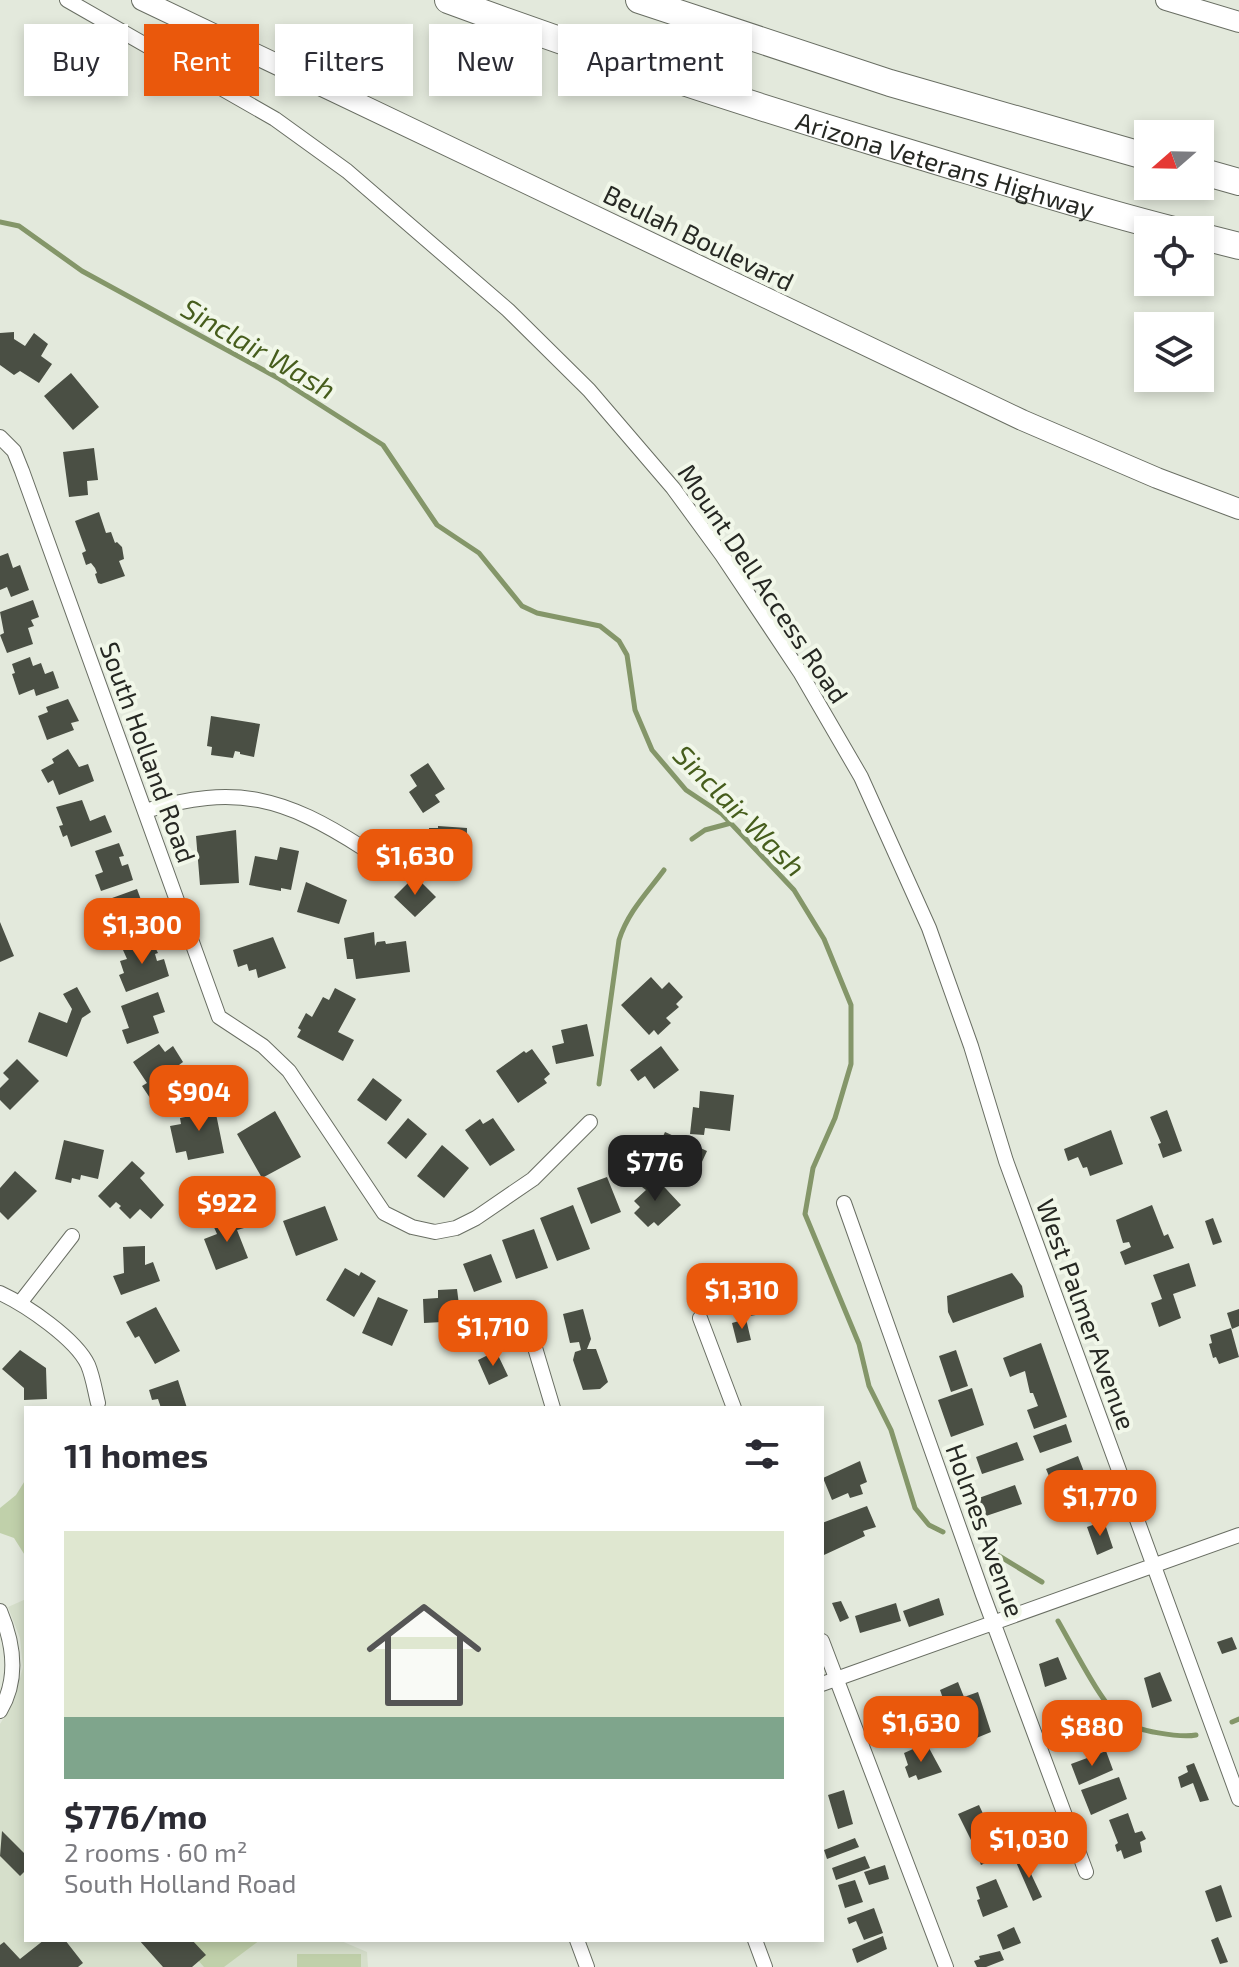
<!DOCTYPE html>
<meta charset="utf-8">
<style>
:root{--surface:#fff;--page:#f2f2f3;--text:#2b2b33;--muted:#7c7c81;--accent:#ea580c}
body{margin:0;font-family:"Exo 2",sans-serif;background:var(--page);color:var(--text);height:100vh;display:flex;flex-direction:column;font-size:30px;white-space:nowrap}
*{box-sizing:border-box;margin:0}
p{font-size:26px;color:var(--muted)}
.icon{flex:none;width:44px;height:44px;fill:none;stroke:currentColor;stroke-width:2;stroke-linecap:round;stroke-linejoin:round}
.map{position:relative;flex:1;overflow:hidden}
.side{position:absolute;left:24px;top:1406px;width:800px;height:536px;display:flex;flex-direction:column;background:var(--surface);border-radius:0px;box-shadow:0 4px 12px #0003}
.side>*{flex:none}
.banner{position:absolute;left:24px;top:24px;width:800px;height:72px;display:flex;gap:16px}
.needle{width:52px;rotate:250deg}
.buttons{position:absolute;left:1134px;top:120px;display:grid;gap:16px}
.buttons a{display:grid;place-items:center;width:80px;height:80px;border-radius:0px;background:var(--surface);box-shadow:0 4px 12px #0003;font-size:40px}
.price{position:absolute;translate:-50% -68px;padding:0 18px;border-radius:16px;background:var(--accent);color:#fff;font-size:26px;line-height:52px;filter:drop-shadow(0 2px 4px #0008)}
.price::after{content:'';position:absolute;left:50%;top:48px;width:24px;height:18px;margin-left:-12px;background:inherit;clip-path:polygon(0 0,100% 0,50% 100%)}
.price.selected{background:#222;color:#fff}
ul{padding:0;list-style:none}
li{display:grid;align-content:center;gap:16px;height:424px;padding:0 40px}
li span{display:grid;place-items:center;height:248px;border-radius:0px;color:#555}
li>.icon{margin-inline-start:auto}
span .icon{width:144px;height:144px;fill:#fffc;stroke-width:1}
li b{font-size:34px}
h2{display:flex;justify-content:space-between;align-items:center;height:96px;padding:0 40px;font-size:34px}
.chip{padding:0 28px;border-radius:0px;background:var(--surface);box-shadow:0 4px 12px #0003;font-size:28px;line-height:72px}
.chip.selected{background:var(--accent);color:#fff}
.map>svg:first-child{display:block}
.built{fill:#d6dfcb}
.green{fill:#c0d0aa}
.lines{fill:none;stroke-linecap:round;stroke-linejoin:round}
.stream{stroke:#849669;stroke-width:5}
.building{fill:#4a4f44}
.street-casing{stroke:#696e63;stroke-width:16}
.secondary-casing{stroke:#696e63;stroke-width:22}
.highway-casing{stroke:#696e63;stroke-width:28}
.street{stroke:#fff;stroke-width:14}
.secondary{stroke:#fff;stroke-width:20}
.highway{stroke:#fff;stroke-width:26}
.labels{text-anchor:middle;dominant-baseline:central;stroke-width:8;stroke-linejoin:round;paint-order:stroke}
.street-label{font-size:26px;fill:#262823;stroke:#f1f7e9}
.water-label{font-size:28px;font-style:italic;fill:#465d1c;stroke:#f1f7e9}
</style>
<div class="map">
<svg width="1239" height="1967" viewBox="0 0 1239 1967">
<rect width="100%" height="100%" fill="#e3e9dc"/>
<path class="built" d="M26,1599V1940H339L367,1952L368,1967H0V1724L14,1701L23,1667L20,1638L8,1607Z"/>
<path class="green" d="M26,1479V1557L14,1538L0,1533V1508L16,1495Z
M180,1940H260L224,1967H204Z
M297,1954H361V1967H297Z"/>
<g class="lines">
<path class="stream" d="M0,222L19,226L82,271L278,378L383,445L437,525L479,553L522,606L537,613L600,626L619,641L627,655L635,710L652,750L686,790L722,814L794,890L824,939L851,1005V1064L835,1118L813,1168L805,1214L859,1344L869,1386L891,1430L915,1508L929,1525L943,1532
M692,839L705,830L731,823
M599,1084L619,940C628,912 647,893 664,870
M986,1548L1042,1582
M1058,1621C1072,1645 1103,1707 1123,1721C1135,1731 1181,1738 1196,1735
M1232,1722L1239,1719"/>
</g>
<path class="building" d="M14,332V339L25,346L34,333L48,344L41,356L52,364L39,383L20,371L14,375L0,365V333Z
M71,373L99,407L73,430L44,396Z
M94,448L98,480L87,481L88,495L69,497L63,452Z
M99,512L106,533L111,532L115,543L117,542L122,547L124,559L119,561L125,576L101,584L98,583L95,574L97,573L95,568L91,563L86,565L82,553L86,551L75,521Z
M8,553L13,568L20,565L29,590L11,597L7,587L0,590V556Z
M33,600L39,617L31,620L34,626L28,628L33,644L7,653L0,635L4,633L0,612Z
M30,657L33,666L41,663L45,674L53,671L59,688L36,696L34,689L19,695L12,674L15,673L12,664Z
M68,699L79,721L71,723L74,730L47,740L38,716L48,712L46,707Z
M211,716L260,724L254,757L240,754V752L235,751L233,758L211,755L212,747L207,746Z
M68,749L79,767L88,764L94,781L59,795L53,780L48,783L41,770L54,763L52,759Z
M428,763L445,789L435,795L440,802L423,813L409,792L417,786L410,775Z
M82,800L90,821L105,815L112,832L71,847L67,835L63,837L59,826L63,825L56,807Z
M438,826L467,828L466,877H444V864H438V852H444L445,849L429,848V828H438Z
M236,830L239,883L200,885L196,836Z
M119,843L124,856L119,857L122,866L128,864L133,880L101,891L95,875L103,872L95,851Z
M280,847L299,851L291,890L281,888V891L249,885L255,856L277,860Z
M415,876L436,897L415,917L394,897Z
M306,882L347,900L339,924L297,912Z
M137,889L144,908L122,916L129,935L102,944L90,909L102,905L101,902Z
M0,922L14,956L0,962Z
M374,932L375,946L377,942L385,941L386,944L406,941L410,972L356,979L353,959H347L344,938Z
M273,937L286,968L258,978L256,969L249,971L247,964L238,967L233,950Z
M151,939L158,953L155,954L157,961L164,959L169,976L126,992L119,975L124,973L120,961L127,959L123,950Z
M651,977L662,989L669,982L683,997L676,1004L679,1007L666,1018L671,1023L658,1035L654,1030L649,1035L621,1005Z
M77,987L91,1012L82,1018L67,1057L28,1042L39,1012L67,1023L72,1009L63,994Z
M335,988L356,999L338,1032L354,1040L343,1061L297,1037L301,1030L298,1028L306,1013L312,1017L323,997L329,1000Z
M158,992L165,1012L153,1016L159,1033L127,1044L122,1030L129,1028L121,1006Z
M587,1024L594,1056L556,1064L552,1046L564,1043L561,1030Z
M159,1044L165,1052L173,1046L183,1062L175,1068L183,1079L172,1086L179,1096L174,1099L176,1102L160,1113L142,1086L147,1083L133,1062Z
M661,1046L679,1070L654,1089L645,1076L638,1081L630,1070Z
M532,1049L550,1074L544,1079L547,1083L518,1103L496,1071L524,1051L526,1053Z
M17,1059L39,1081L10,1110L0,1100V1088L9,1079L3,1073Z
M373,1078L402,1100L386,1121L357,1100Z
M700,1091L734,1095L730,1131L705,1128L704,1135L690,1134L693,1107L699,1108Z
M213,1099L224,1153L188,1160L186,1151L176,1153L170,1126L181,1124L180,1118L196,1115L194,1103Z
M1167,1110L1182,1151L1163,1158L1158,1144L1161,1143L1150,1117Z
M275,1111L301,1157L262,1178L237,1134Z
M408,1118L427,1134L406,1159L387,1143Z
M493,1118L515,1150L490,1166L465,1130L480,1119L483,1124Z
M1111,1130L1123,1164L1090,1176L1087,1167L1083,1168L1078,1157L1068,1161L1064,1149Z
M665,1132L707,1151L694,1179L664,1166L671,1151L659,1145Z
M64,1140L104,1150L98,1179L81,1175L80,1180L72,1178L71,1183L55,1179Z
M442,1145L469,1168L444,1198L417,1176Z
M132,1161L145,1173L140,1178L164,1205L151,1219L140,1209L130,1219L119,1208L121,1206L116,1202L110,1208L98,1196Z
M15,1171L37,1191L8,1220L0,1212V1188Z
M654,1176L681,1205L658,1226L654,1222L648,1227L634,1213L640,1207L634,1201L646,1190L642,1187Z
M607,1177L621,1212L591,1224L577,1188Z
M234,1184L237,1204L214,1208L211,1188Z
M573,1205L590,1249L557,1261L540,1218Z
M1152,1205L1164,1236L1168,1234L1174,1248L1125,1265L1120,1252L1131,1247L1129,1242L1123,1243L1116,1220Z
M325,1206L338,1240L296,1256L283,1221Z
M240,1215L244,1228L237,1230L248,1258L216,1270L204,1239L217,1234L213,1225Z
M1213,1218L1222,1242L1213,1245L1205,1221Z
M534,1229L548,1268L516,1279L502,1240Z
M145,1246V1265L153,1262L160,1281L121,1295L113,1276L124,1273L123,1247Z
M491,1254L502,1282L474,1292L463,1264Z
M1189,1263L1196,1286L1173,1294L1181,1318L1159,1327L1151,1303L1162,1299L1153,1275Z
M345,1268L359,1276L361,1272L376,1281L354,1317L326,1300Z
M1012,1273L1022,1286L1024,1297L953,1323L948,1312L947,1296Z
M762,1275L769,1313L749,1316L744,1287H741L739,1278Z
M457,1289L461,1321L424,1323L423,1299L438,1298V1290Z
M378,1297L408,1310L392,1346L362,1333Z
M156,1307L180,1351L155,1364L139,1336L135,1338L126,1322Z
M583,1309L591,1339L587,1349H596L608,1382L600,1389L583,1390L573,1360L575,1352L581,1350L579,1342L570,1343L563,1314Z
M1239,1309V1326L1232,1329L1227,1313Z
M746,1319L751,1340L737,1343L732,1323Z
M1231,1328L1239,1357L1219,1364L1216,1357L1213,1358L1209,1344L1212,1343L1210,1335Z
M481,1334L486,1346L472,1351L467,1339Z
M1041,1343L1067,1417L1034,1429L1027,1410L1038,1406L1033,1393H1030L1025,1371L1010,1377L1003,1358Z
M20,1350L46,1368L47,1399L24,1400V1388L2,1369Z
M956,1350L968,1386L951,1392L939,1356Z
M496,1351L508,1376L489,1385L478,1360Z
M178,1380L187,1408H161L158,1399L152,1400L149,1390Z
M972,1388L984,1425L951,1437L938,1400Z
M1066,1424L1072,1442L1040,1453L1033,1436Z
M1017,1442L1024,1460L982,1474L976,1457Z
M1078,1456L1091,1490L1075,1496L1070,1482L1054,1488L1046,1469Z
M860,1461L867,1482L860,1485L863,1494L850,1498L848,1493L832,1500L823,1478Z
M1015,1485L1022,1504L983,1517L976,1499Z
M867,1506L876,1527L863,1531L865,1536L824,1555L822,1523Z
M1104,1521L1113,1548L1097,1555L1087,1527Z
M939,1598L944,1615L909,1627L903,1611Z
M841,1601L849,1618L840,1622L832,1603Z
M896,1603L901,1621L860,1633L855,1616Z
M1232,1637L1237,1649L1222,1654L1217,1642Z
M1058,1657L1067,1679L1045,1687L1039,1664Z
M1160,1672L1172,1701L1152,1708L1144,1678Z
M958,1682L964,1697L978,1692L991,1732L974,1739L971,1731L956,1735L940,1690Z
M920,1746L922,1751L929,1748L942,1772L918,1780L916,1775L909,1778L905,1767L908,1765L904,1753Z
M1106,1751L1113,1770L1079,1785L1071,1764Z
M1194,1763L1209,1800L1200,1802L1193,1783L1181,1788L1178,1777L1188,1772L1186,1766Z
M1119,1777L1127,1799L1091,1815L1081,1790Z
M844,1790L853,1824L838,1829L828,1795Z
M979,1805L992,1833L972,1842L958,1814Z
M1128,1813L1135,1833L1142,1831L1146,1839L1140,1842L1142,1852L1124,1859L1121,1850L1117,1852L1115,1845L1118,1843L1109,1820Z
M2,1831L26,1855V1870L20,1876L0,1856Z
M855,1838L859,1847L827,1859L824,1850Z
M1006,1839L1011,1851L981,1865L976,1853Z
M865,1856L870,1868L836,1880L832,1868Z
M1024,1859L1042,1897L1033,1901L1016,1862Z
M885,1865L889,1879L869,1885L864,1872Z
M996,1879L1008,1907L983,1917L977,1900L980,1899L976,1887Z
M855,1880L863,1902L845,1908L838,1885Z
M1221,1885L1232,1917L1216,1922L1205,1891Z
M874,1908L883,1933L864,1940L856,1921L849,1924L847,1918Z
M1014,1927L1021,1943L1003,1950L997,1935Z
M883,1936L887,1949L857,1963L852,1949Z
M1218,1937L1228,1962L1220,1964L1211,1940Z
M44,1940H65L83,1963L78,1967H0V1945L4,1942L20,1959Z
M139,1940H192L206,1955L192,1967H163Z
M1000,1951L1004,1960L986,1967H977L974,1961L980,1959L979,1956Z"/>
<g class="lines">
<g class="street-casing">
<path id="street" d="M67,0L275,119L347,171L508,310L589,390L673,488L722,555L800,672L861,777L929,928L971,1046L1006,1161L1239,1799
M0,437L14,451L22,471L219,1017L263,1046L289,1071L384,1213L412,1227L435,1232L456,1228L476,1218L533,1179L590,1122
M145,811C237,783 285,798 363,848
M844,1203L983,1595L1086,1872
M0,1293C26,1305 76,1339 88,1365C93,1377 95,1391 98,1403
M20,1303L72,1236
M700,1318L734,1408
M530,1331L553,1408
M0,1611C14,1644 19,1679 0,1711
M822,1641L946,1967
M822,1684L1239,1535
M577,1940L587,1967
M755,1940L765,1967"/>
</g>
<g class="secondary-casing">
<path id="secondary" d="M142,0L1022,420L1157,478L1239,509
M1166,0L1239,22"/>
</g>
<g class="highway-casing">
<g id="highway">
<path id="s1" d="M448,0C594,54 741,102 890,147C984,175 1078,206 1174,230"/>
<path d="M639,0L890,83L1148,157"/>
<path d="M1200,171L1239,182"/>
<path d="M1200,236L1239,246"/>
</g>
</g>
<use href="#street" class="street"/>
<use href="#secondary" class="secondary"/>
<use href="#highway" class="highway"/>
</g>
<g class="labels">
<g class="street-label">
<text stroke="none"><textPath href="#s1" startOffset="524">Arizona Veterans Highway</textPath></text>
<text transform="translate(699 237) rotate(26)">Beulah Boulevard</text>
<text transform="translate(764 583) rotate(56)">Mount Dell Access Road</text>
<text transform="translate(149 752) rotate(70)">South Holland Road</text>
<text transform="translate(1087 1314) rotate(70)">West Palmer Avenue</text>
<text transform="translate(986 1530) rotate(70)">Holmes Avenue</text>
</g>
<g class="water-label">
<text transform="translate(259 348) rotate(30)">Sinclair Wash</text>
<text transform="translate(740 810) rotate(45)">Sinclair Wash</text>
</g>
</g>
</svg>
<div class="buttons">
<a><svg class="needle" viewBox="-14 -14 28 28"><path d="M0-13l5 13h-10z" fill="#e53935"/><path d="M0 13l5-13h-10z" fill="#7c7c81"/></svg></a>
<a><svg class="icon" aria-label="locate" viewBox="0 0 24 24"><circle cx="12" cy="12" r="6"/><path d="M12 2v4M12 18v4M2 12h4M18 12h4"/></svg></a>
<a><svg class="icon" aria-label="layers" viewBox="0 0 24 24"><path d="M12 4l9 5-9 5-9-5zM3 14l9 5 9-5"/></svg></a>
</div>
<b class="price" style="left:415px;top:897px">$1,630</b>
<b class="price" style="left:142px;top:966px">$1,300</b>
<b class="price" style="left:199px;top:1133px">$904</b>
<b class="price selected" style="left:655px;top:1203px">$776</b>
<b class="price" style="left:227px;top:1244px">$922</b>
<b class="price" style="left:742px;top:1331px">$1,310</b>
<b class="price" style="left:493px;top:1368px">$1,710</b>
<b class="price" style="left:1100px;top:1538px">$1,770</b>
<b class="price" style="left:921px;top:1764px">$1,630</b>
<b class="price" style="left:1092px;top:1768px">$880</b>
<b class="price" style="left:1029px;top:1880px">$1,030</b>
<div class="banner">
<a class="chip">Buy</a>
<a class="chip selected">Rent</a>
<a class="chip">Filters</a>
<a class="chip">New</a>
<a class="chip">Apartment</a>
</div>
<section class="side">
<h2>11 homes<svg class="icon" aria-label="filters" viewBox="0 0 24 24"><path d="M4 7h16M4 17h16"/><circle cx="9" cy="7" r="2"/><circle cx="15" cy="17" r="2"/></svg></h2>
<ul>
<li><span style="background:linear-gradient(#dfe7d0 75%,#7fa58c 0)"><svg class="icon" aria-label="home" viewBox="0 0 24 24"><path d="M3 11l9-7 9 7M6 9v11h12V9"/></svg></span><div><b>$776/mo</b><p>2 rooms · 60 m²</p><p>South Holland Road</p></div></li>
</ul>
</section>
</div>
